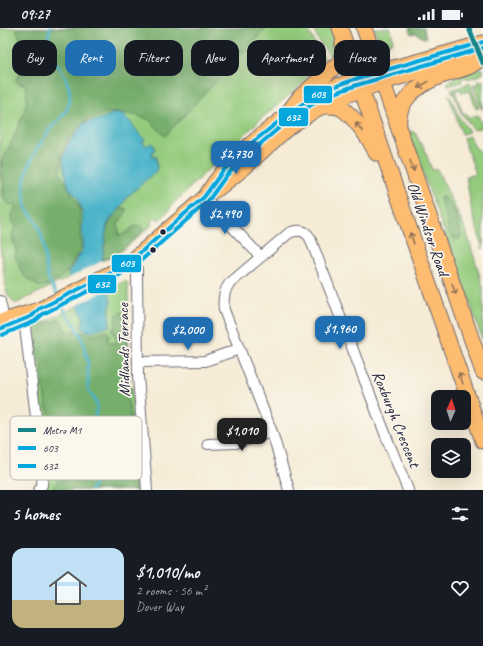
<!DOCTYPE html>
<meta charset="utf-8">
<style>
:root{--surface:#171b24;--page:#20242c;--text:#f1f3f6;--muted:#9ea1a6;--accent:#1f6fb2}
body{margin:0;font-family:Caveat,sans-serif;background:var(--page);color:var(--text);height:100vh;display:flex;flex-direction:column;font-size:15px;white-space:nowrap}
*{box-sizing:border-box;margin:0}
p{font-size:13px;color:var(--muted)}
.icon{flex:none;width:22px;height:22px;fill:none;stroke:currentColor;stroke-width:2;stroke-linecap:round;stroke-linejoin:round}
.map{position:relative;height:462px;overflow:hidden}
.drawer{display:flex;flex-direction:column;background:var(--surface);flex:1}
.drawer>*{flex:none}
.top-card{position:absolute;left:12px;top:12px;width:459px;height:36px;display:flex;gap:8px}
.needle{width:26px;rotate:3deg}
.tools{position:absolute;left:431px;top:362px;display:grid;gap:8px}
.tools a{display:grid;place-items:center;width:40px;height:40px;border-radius:8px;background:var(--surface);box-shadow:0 4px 16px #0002;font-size:20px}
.price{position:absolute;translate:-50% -34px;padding:0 9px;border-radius:8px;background:var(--accent);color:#fff;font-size:13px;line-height:26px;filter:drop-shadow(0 1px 2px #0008)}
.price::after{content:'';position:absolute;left:50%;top:24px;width:12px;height:9px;margin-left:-6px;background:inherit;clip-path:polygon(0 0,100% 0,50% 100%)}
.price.on{background:#222;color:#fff}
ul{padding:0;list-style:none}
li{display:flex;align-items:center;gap:12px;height:100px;padding:0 12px}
li span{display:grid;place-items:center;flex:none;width:112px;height:80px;border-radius:12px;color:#555}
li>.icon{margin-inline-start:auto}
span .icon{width:48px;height:48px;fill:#fffc;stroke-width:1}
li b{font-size:17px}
h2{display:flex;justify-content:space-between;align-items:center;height:48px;padding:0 12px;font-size:17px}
.pill{padding:0 14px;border-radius:12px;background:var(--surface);box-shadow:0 4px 16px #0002;font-size:14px;line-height:36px}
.pill.on{background:var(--accent);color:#fff}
.status{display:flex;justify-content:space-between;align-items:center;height:28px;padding:0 20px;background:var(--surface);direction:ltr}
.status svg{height:11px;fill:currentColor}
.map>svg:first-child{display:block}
.green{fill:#93ca7c;stroke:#5a765c}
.forest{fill:#76ae6c;stroke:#4c6854}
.water{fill:#4bb4c9;stroke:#366b82}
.pier{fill:#f5ebd6}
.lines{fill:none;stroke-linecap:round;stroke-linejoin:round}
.stream{stroke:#4bb4c9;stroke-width:3}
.minor-casing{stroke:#6c6871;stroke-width:12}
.major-casing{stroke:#6c6871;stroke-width:15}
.highway-casing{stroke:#6c6871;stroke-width:17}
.minor{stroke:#fff;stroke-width:10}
.major{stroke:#fdbc70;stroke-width:13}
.highway{stroke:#fdbc70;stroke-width:15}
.bus-1-casing{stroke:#fbf7ec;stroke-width:7}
.bus-2-casing{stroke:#fbf7ec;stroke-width:7}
.bus-1{stroke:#03a6dd;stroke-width:4}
.bus-2{stroke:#03a6dd;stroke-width:4}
.metro-1-casing{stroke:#fbf7ec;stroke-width:8}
.metro-1{stroke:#168388;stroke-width:5}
.oneway{stroke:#906f56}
.bus-dot{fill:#22223b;stroke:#fbf7ec;stroke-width:1.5}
.labels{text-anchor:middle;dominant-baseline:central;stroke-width:3.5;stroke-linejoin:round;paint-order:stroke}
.street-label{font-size:16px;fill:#22223b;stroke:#fbf7ec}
.key{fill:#fbf7ec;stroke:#bab7b7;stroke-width:1}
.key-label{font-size:11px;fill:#22223b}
.line-badge{stroke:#fbf7ec;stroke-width:1.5}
.badge-label{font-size:11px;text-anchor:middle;font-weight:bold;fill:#fff}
</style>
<div class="status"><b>09:27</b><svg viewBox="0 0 49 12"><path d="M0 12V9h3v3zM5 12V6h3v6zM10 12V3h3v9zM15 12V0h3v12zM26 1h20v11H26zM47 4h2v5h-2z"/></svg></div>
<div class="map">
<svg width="483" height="462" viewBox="0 0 483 462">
<rect width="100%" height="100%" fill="#fbf7ec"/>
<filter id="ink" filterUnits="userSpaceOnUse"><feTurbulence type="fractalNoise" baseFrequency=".025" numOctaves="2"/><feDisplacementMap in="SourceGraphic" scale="8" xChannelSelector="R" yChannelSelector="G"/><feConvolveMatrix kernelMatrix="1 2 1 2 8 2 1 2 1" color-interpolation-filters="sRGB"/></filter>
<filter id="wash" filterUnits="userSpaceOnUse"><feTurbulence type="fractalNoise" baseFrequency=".012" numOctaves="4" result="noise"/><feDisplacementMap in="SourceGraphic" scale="16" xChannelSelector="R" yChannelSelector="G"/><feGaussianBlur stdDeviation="0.9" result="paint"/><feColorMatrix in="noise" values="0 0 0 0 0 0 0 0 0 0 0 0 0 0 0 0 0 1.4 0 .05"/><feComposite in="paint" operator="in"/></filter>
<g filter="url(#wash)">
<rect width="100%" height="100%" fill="#f5ebd6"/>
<path class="green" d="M0,0H307L319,22L325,30L298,60L265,87L174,175L165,187L159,192L156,190L151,194L152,197L119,225L15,276L8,267L6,261L0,218Z
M313,0H333L339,16L334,33L320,15Z
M374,0H391L393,14L381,19Z
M483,40V46L468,51L467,49L461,51L462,54L449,58L447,55C455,46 471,43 483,40Z
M478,52H480L481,54L483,52L482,82L473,56H475L476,57L479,56Z
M470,55L479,80L476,81L470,63L462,65L461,61L455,63L463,86L466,85L468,90L478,87L483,99L473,102C470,95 466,92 462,86C457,78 457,69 451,62Z
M448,66C453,72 455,80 458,87C461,93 466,97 469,104L462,106Z
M412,103L416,106L421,117H423L432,142L437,141L467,205L483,259V314C461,245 433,177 410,108L411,104Z
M470,108L474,118L483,126V221L472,184L466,149L476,146L463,110Z
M125,253L128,255V257L129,350L131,363L132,360L140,462H45L48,451V443L31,301Z"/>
<path class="forest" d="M16,0H266L165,108L148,91L139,88L118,84L106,85L83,94L69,110L62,125L60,145L80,180V208L82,217L79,224L67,244L58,252L47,257L39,259L24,248L20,241L19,235L15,229L16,223L12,208L13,203L16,199C10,192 11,186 16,179L6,174L3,168L4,157L0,142L2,132L14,109L24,84L27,72L26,58L23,56H19L16,53C17,49 20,46 21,41C24,27 22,13 16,0Z
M409,0H424L426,10H423L416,5L411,6Z
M443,169C455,177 460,196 461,209L456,212L448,203V196L441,173L440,170Z
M122,180H125L127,183L118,196L119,207C130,207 133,192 143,200L140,207L119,225L102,232C104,212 104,192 122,180Z
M122,284L128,301L125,337L132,360L127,370L130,384L131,421L132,425V440L136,462H51L63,444L66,431L58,428L51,423V415L53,411L50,400L51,388L47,379L43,360L42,336L37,325L36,296L39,294C46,295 53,295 59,291L62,293L64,300L69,305C76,300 81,305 88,306C95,308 101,305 107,303L109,308L107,314L116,316L117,312L112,303L116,296L115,288Z"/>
<path class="water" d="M117,85C130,88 135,103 145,112L142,114L147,118L150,115L154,117L155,121L152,125L153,130L156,128L157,139L156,143L127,169L120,181L112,189L107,197L102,232L111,274L109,283L110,298L100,300L94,304L87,303L81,299L84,292C77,277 71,262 68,245L82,223L83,217L82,199L83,185L77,169L69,160L64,142L63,131L67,117L78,102L84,95L94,93L112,86Z"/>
<path class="pier" d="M104,232L111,260L75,278L67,251Z"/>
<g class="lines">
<path class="stream" d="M50,0C41,31 71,41 70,70C69,84 59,91 51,100C48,104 45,109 42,113C31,129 23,146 24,166C25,171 24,176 27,181C28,184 30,186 32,188C37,195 41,205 43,213C45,225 45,238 48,249C50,256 54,262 58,268
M60,273L66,285L74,295L82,311L88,335V362L95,372L97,378L94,394L99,432L96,453L91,462"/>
</g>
</g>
<g filter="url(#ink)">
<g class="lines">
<g class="minor-casing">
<path id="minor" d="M204,169L261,229
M133,231L137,240V247L138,348L147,462
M0,273L4,292
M22,293L25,299L43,446L42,457L39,462
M138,334L205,333L239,321
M208,416L236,415L272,404
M289,462L272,404L224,282C223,273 223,264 229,256L289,205C297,201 306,202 310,210L388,413L408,462"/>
</g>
<g class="major-casing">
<path id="major" d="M205,168C218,145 237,126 258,109C279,92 301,74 326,62C349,51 376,44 401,37C428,30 456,22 483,14
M0,293L39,281L119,240L133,231L204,169L219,161L244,141L289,100L315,83L349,67L383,55L466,30L483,28"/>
</g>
<g class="highway-casing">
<path id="highway" d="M340,0L483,413
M364,0L483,344
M325,78C330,78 336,78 341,80C354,88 370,111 376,125
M287,86L300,69L340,34L343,23V14
M399,97C396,73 418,57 438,49C448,45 458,43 468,39C473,37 478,33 483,29"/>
</g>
<use href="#minor" class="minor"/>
<use href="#major" class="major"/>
<use href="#highway" class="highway"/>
<g class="bus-1-casing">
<path id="bus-1" d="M0,301L32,288L39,281L113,244L133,231L204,169L222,144L243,122L283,90L308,72L326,62L355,51L483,14"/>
</g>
<g class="bus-2-casing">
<path id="bus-2" d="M2,307L35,293L43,286L116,249L137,236L208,173L226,148L247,127L286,94L311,77L329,67L357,57L483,20"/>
</g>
<use href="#bus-1" class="bus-1"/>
<use href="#bus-2" class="bus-2"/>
<g class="metro-1-casing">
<path id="metro-1" d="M469,0L483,35"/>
</g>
<use href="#metro-1" class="metro-1"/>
</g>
<defs><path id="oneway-shaft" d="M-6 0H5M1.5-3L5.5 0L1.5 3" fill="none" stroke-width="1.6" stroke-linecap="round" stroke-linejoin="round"/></defs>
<g class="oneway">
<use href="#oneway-shaft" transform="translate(423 57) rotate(146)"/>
<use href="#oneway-shaft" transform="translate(359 99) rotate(-130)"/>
<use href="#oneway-shaft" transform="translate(412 138) rotate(71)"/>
<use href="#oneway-shaft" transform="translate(412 210) rotate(-109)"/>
<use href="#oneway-shaft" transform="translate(454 261) rotate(71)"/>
<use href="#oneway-shaft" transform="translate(461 350) rotate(-109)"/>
</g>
</g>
<g class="bus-dot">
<circle cx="163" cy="204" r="3.5"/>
<circle cx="153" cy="222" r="3.5"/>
</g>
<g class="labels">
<g class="street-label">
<text transform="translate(428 201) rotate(71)">Old Windsor Road</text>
<text transform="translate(124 322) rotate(-91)">Midlands Terrace</text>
<text transform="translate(396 391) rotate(68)">Roxburgh Crescent</text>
</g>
</g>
<rect x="10" y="388" width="132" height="64" rx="6" class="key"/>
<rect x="18" y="400" width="18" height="4" fill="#168388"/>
<rect x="18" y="418" width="18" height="4" fill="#03a6dd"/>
<rect x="18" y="436" width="18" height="4" fill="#03a6dd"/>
<g class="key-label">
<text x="43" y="406">Metro M1</text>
<text x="43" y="424">603</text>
<text x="43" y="442">632</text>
</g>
<g class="line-badge">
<rect x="303" y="57" width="30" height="19" rx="4" fill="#03a6dd"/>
<rect x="278" y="79" width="31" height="20" rx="4" fill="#03a6dd"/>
<rect x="111" y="226" width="31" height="19" rx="4" fill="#03a6dd"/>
<rect x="87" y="246" width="30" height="20" rx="4" fill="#03a6dd"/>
</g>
<g class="badge-label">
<text x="318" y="70">603</text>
<text x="293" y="93">632</text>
<text x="127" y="239">603</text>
<text x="102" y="260">632</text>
</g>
</svg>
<div class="tools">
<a><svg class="needle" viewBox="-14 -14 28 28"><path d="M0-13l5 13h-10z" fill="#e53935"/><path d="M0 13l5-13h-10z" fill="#9ea1a6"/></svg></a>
<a><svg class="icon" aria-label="layers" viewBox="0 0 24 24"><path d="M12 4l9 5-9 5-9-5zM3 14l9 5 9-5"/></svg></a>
</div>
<b class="price" style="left:236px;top:147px">$2,730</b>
<b class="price" style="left:225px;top:207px">$2,490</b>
<b class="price" style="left:340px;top:322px">$1,960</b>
<b class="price" style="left:188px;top:323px">$2,000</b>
<b class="price on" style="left:242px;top:424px">$1,010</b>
<div class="top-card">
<a class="pill">Buy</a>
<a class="pill on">Rent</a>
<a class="pill">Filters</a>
<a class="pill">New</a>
<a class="pill">Apartment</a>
<a class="pill">House</a>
</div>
</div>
<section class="drawer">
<h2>5 homes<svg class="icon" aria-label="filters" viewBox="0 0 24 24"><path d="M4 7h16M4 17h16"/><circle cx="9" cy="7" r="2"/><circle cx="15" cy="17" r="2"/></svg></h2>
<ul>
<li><span style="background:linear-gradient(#bfe0f5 65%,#c2b280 0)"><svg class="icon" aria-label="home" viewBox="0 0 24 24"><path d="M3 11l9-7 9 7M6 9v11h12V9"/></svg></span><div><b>$1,010/mo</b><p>2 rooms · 56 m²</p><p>Dover Way</p></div><svg class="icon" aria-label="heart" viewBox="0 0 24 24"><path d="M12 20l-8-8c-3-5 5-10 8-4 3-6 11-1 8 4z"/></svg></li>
</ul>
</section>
